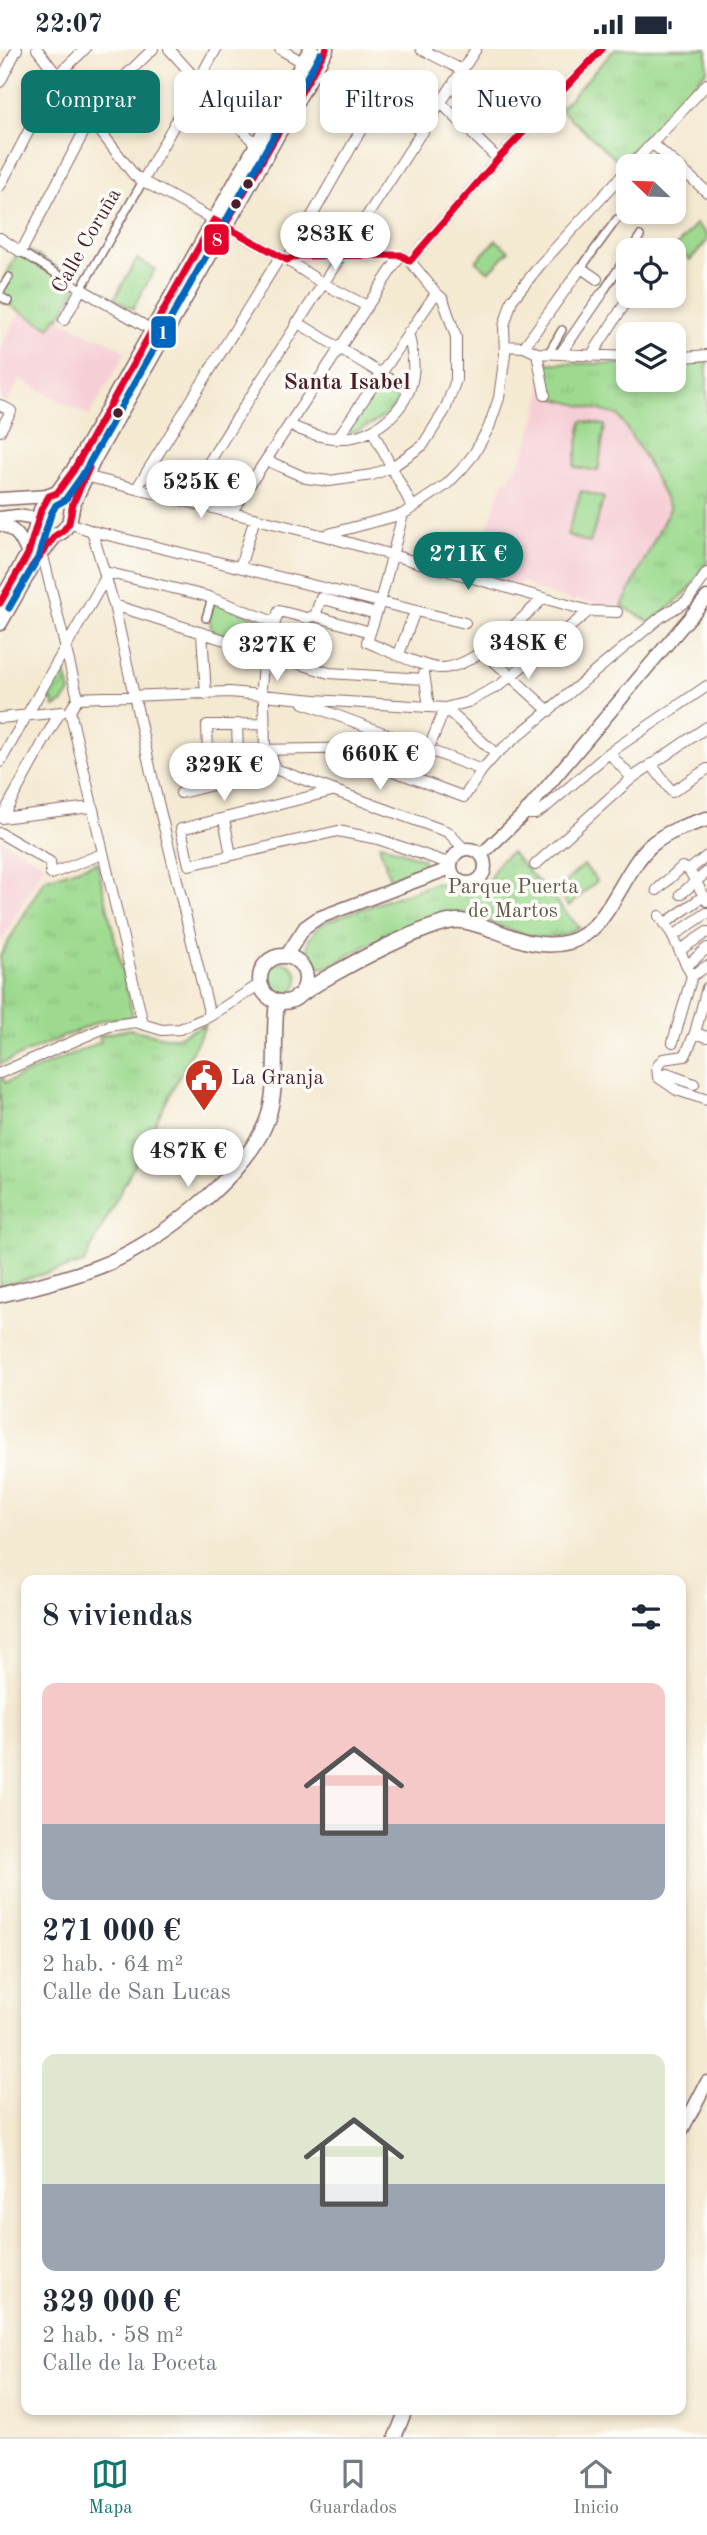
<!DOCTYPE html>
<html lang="es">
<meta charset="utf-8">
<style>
:root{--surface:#fff;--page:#f6f6f7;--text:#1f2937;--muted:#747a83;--line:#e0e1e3;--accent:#0f766e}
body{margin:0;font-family:"Old Standard TT",serif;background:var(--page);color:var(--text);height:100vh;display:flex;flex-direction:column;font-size:26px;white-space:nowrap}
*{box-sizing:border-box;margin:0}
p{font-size:23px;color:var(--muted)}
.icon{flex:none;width:38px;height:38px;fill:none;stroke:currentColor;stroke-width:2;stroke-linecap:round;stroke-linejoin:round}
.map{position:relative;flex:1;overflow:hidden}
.panel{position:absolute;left:21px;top:1526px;width:665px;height:840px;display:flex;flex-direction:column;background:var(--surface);border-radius:14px;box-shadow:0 4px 10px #0003}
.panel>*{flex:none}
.top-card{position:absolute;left:21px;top:21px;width:665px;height:63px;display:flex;gap:14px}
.needle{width:46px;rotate:293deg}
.controls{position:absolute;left:616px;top:105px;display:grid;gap:14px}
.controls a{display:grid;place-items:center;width:70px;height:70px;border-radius:14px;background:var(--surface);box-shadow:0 4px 10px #0003;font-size:35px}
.price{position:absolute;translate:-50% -60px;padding:0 16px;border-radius:24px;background:#fff;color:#222;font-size:23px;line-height:46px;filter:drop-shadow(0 2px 4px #0008)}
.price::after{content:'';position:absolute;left:50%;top:42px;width:21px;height:16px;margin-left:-10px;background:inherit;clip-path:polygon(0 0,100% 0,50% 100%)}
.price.on{background:var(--accent);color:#fff}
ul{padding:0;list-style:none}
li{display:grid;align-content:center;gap:14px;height:371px;padding:0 21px}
li span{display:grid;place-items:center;height:217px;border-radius:14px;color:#555}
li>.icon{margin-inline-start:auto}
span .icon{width:126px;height:126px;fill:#fffc;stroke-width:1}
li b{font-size:30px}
h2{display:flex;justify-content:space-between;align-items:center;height:84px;padding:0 21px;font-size:30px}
.pill{padding:0 24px;border-radius:14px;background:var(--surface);box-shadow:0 4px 10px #0003;font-size:24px;line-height:63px}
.pill.on{background:var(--accent);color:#fff}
.status{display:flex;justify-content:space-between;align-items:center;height:49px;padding:0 35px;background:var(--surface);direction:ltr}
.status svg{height:19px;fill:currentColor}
.tabs{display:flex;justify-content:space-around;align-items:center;height:98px;border-top:2px solid var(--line);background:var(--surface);font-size:19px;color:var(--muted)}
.tabs a{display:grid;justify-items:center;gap:4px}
.tabs .on{color:var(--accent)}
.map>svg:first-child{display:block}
.built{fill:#f6cfd6}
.grass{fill:url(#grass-tufts);stroke:#747c5d;stroke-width:2}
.garden{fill:url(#garden-furrows);stroke:#747c5d;stroke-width:2}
.pitch{fill:#9dda8f;stroke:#747c5d;stroke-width:2}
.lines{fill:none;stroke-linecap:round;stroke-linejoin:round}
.pedestrian-casing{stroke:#866665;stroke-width:10}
.minor-casing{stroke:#866665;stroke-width:12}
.tertiary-casing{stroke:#866665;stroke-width:15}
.secondary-casing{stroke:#866665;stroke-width:17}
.primary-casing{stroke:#866665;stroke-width:17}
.pedestrian{stroke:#fff;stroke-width:7}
.minor{stroke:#fff;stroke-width:10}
.tertiary{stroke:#fff;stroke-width:12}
.secondary{stroke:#fff;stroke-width:14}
.primary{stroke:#fff;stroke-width:14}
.bus-1-casing{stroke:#fdfcf7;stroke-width:12}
.bus-2-casing{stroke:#fdfcf7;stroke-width:12}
.bus-1{stroke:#e4002b;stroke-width:7}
.bus-2{stroke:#0065bd;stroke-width:7}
.bus-dot{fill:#4a1f2b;stroke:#fdfcf7;stroke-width:2.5}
.labels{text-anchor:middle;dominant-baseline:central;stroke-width:7;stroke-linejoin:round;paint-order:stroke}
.street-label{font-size:21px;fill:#4a1f2b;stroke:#fdfcf7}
.park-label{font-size:21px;fill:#635749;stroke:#fdfcf7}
.poi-label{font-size:21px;fill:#4a1f2b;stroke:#fdfcf7;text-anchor:start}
.neighbourhood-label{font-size:23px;font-weight:bold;fill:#4a1f2b;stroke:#fdfcf7}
.line-badge{stroke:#fdfcf7;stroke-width:2.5}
.badge-label{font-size:19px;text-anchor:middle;font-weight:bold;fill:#fff}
</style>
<div class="status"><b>22:07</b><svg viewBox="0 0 49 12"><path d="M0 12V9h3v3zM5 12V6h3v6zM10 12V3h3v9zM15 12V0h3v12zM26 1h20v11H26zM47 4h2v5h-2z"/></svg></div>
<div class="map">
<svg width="707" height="2388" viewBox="0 0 707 2388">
<defs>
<pattern id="grass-tufts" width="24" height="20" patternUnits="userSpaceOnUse" patternTransform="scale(1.75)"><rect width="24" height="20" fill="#9dda8f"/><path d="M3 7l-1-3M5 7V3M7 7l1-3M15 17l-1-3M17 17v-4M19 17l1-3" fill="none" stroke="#89bb7c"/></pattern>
<pattern id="garden-furrows" width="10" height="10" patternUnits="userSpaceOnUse" patternTransform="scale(1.75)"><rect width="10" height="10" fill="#9dda8f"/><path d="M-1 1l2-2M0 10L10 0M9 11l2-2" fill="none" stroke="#89bb7c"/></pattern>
</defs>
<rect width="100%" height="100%" fill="#fdfcf7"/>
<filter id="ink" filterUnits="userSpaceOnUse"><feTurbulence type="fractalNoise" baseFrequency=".0143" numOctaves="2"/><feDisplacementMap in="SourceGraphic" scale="14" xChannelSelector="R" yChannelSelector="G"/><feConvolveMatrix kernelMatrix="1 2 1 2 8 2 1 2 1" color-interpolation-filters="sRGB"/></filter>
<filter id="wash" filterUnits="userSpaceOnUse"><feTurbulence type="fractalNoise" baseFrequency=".00686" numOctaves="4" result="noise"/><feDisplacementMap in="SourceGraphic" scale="28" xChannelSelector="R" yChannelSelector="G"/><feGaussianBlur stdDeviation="1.57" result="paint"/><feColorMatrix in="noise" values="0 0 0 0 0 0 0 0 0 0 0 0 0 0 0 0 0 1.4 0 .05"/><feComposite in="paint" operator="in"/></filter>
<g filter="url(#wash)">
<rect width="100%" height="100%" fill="#f4e9d1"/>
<path class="built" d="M20,262L50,279L56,268L96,290L98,287L126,303L89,367L20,330L7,354L0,350V302Z
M540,313L545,314L549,348L618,366L644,407L670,459L622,557L617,554L615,557L582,552L577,549L575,552L534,541L527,534L522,533L517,536L472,525L503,433L509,430L525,402L538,361L541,347Z
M0,790L44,815L0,895Z"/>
<path class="grass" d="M615,0H707V21L620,114L560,60Z
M29,201L80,232L59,269L56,268L50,279L0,251V237L17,205L25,209Z
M707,312V513C694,540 674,556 650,573L622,557L670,459L644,407L618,366L549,348L545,314L628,315V331H674V316Z
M382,331L403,346C386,370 367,380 339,387Z
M381,795L423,810V816L390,830L379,796Z
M511,803L579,878C549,899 516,883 486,872C478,869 469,864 460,864C420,864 365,897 330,917L322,919L311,913C302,894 311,882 327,872L436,834L470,844L486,836L499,813Z
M97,813L133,968L103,971L0,1015V907L44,831Z
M266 930a16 16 0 1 1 32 0a16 16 0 1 1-32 0Z
M206,975L84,1214L0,1237V1030L3,1029L5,1034L101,993L99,987L129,980L165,988H177Z"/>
<path class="garden" d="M63,616L70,643L63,653L54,658L53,651L44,652L43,659H40Z"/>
<path class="pitch" d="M696,175L707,185V192L690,211L676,198Z
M496,191L509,202L489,223L476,212Z
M137,210L155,220L133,260L114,250Z
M582,372L605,376L598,422L574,418Z
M581,442L604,449L590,494L567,486Z
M214,553L271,574L264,596L260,599L212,582L209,569Z
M584,816L597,832L569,857L555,842Z"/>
</g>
<g filter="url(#ink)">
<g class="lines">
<g class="pedestrian-casing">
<path id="pedestrian" d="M631,201L640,187
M26,206L81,240L143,132
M581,219L617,170
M0,243L9,228
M601,246L628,205
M0,247L8,252
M548,305L562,281
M206,569L212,549"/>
</g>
<g class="minor-casing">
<path id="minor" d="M37,0L134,126L143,132L287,211L298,207L340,206H401L410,212L436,244L443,250L456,288V331L445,361L423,396L392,418L372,426L329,432L306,429L266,411
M169,0L256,96
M280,0L423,83
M421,0L462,21
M0,33L17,0
M442,55L498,110
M87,64L153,0
M652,94L707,143
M631,117L707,35
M143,132L216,0
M0,137L58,26L85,0
M0,189L21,203L91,69
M410,212L498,110L602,0
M367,257L322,234L287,211L375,56
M64,271L81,240L152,281
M297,273L409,342
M505,297L524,298L537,304L628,308
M524,298L581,219L597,230
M537,304L545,346
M561,304L601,246
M591,307L630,247
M674,309L707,306
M0,356L11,362L0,382
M289,376C304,382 319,389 336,389C372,391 408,362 413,326C415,312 411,297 408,283
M372,381L413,459
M337,390L436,244
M85,427L325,487L589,562L617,563
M137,439L280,208
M185,451C281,299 378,149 476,0
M231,464L401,206
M403,465L380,553L367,593C384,600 424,619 440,619C474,620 519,571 543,550
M69,474L92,482L465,574
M92,482L114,556L155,741L210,967
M325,486L403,465L446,436L461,421L474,405L489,378L499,349L505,305L504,277L512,251L540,216L628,120
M42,503L78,649
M240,518L255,469
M105,523L206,547L274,573
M114,556L329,624L424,630
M370,583L315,567L321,549L376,565
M202,584L206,645
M484,603L549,662
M399,605L415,562
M424,624L429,658
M78,649L229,643L315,651L445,659L468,653L500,636L589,562
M78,649L70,662L143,975
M304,654L482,721
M445,659L496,705
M0,669L62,663
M237,675L238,703
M264,675L207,676L208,702L369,699L383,685
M339,699L348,705L464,748L482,721L496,705L662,567L687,552L707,524
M428,701L445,659
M265,702L264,652L261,639L264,604L279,562L307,569L315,567
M270,702L275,720L448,783L465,801
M609,704L632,729
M0,713L106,528
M651,715L672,743L707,720
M332,742L181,780L189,816L338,782L378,790L451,815
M181,744L275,720
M524,765H535L546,758L609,704L707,637
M2,768L60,663
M1,769L91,758
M224,770L231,806
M0,784L50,813L51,825L102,805
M535,816L632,729L707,678
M689,821L707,807
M657,841L682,818L689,821L707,852
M681,845L707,823
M659,867L670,882L692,927
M664,875L704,847
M673,887L707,864
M680,901L707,883
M688,916L707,899
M707,939L695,984L685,1007L663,1010L657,1018L658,1028L677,1041L707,1051
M695,984L707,988
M673,993L692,927L707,917
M0,1024L109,977L135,973L162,981L180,980L210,967L260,935
M658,1028L667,1025L694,1035"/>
</g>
<g class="tertiary-casing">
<path id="tertiary" d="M0,450L49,447
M0,469L17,467L38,470
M0,475C17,481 21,489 28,505
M451 817a17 17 0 1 1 34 0a17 17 0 1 1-34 0Z
M481,806L524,765L707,548
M286,907L305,878L318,869L451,819
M681,2083L707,2033
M395,2388L406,2361"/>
</g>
<g class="secondary-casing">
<path id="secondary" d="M260 930a23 23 0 1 1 46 0a23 23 0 1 1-46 0Z
M302,945C325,927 435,868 461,872C499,877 527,904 569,893C609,882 621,824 650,797C666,783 687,776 707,770
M0,1246C33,1238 66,1230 98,1218C154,1198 252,1124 269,1065C279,1028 272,990 277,953"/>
</g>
<g class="primary-casing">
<path id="primary" d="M0,554L28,505L41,461L49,447L57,444L73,422L311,0
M0,574L35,512L55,487L63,482L69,474L73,454L95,408L326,0"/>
</g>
<use href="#pedestrian" class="pedestrian"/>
<use href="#minor" class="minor"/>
<use href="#tertiary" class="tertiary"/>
<use href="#secondary" class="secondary"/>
<use href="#primary" class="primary"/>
<g class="bus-1-casing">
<path id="bus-1" d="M212,199L326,0
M31,519L55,487L63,482L69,474L73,454L89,419
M0,554L28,505L41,461L49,447L57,444L73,422L214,171L287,211L298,207L401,206L410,212L498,110L602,0"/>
</g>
<g class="bus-2-casing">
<path id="bus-2" d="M9,559L38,509L51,465L56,456L65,451L82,427L320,5"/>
</g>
<use href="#bus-1" class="bus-1"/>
<use href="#bus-2" class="bus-2"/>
</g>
</g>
<defs>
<g id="civic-pin" transform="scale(2.0125)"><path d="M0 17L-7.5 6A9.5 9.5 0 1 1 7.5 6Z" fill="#c8321e" stroke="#fdfcf7"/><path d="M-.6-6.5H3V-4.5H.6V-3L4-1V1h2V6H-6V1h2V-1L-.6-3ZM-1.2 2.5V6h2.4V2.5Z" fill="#fff"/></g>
</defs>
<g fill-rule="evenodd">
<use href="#civic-pin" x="204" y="1029"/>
</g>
<g class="bus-dot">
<circle cx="248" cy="135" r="6"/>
<circle cx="236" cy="155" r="6"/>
<circle cx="118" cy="364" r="6"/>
</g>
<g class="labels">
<g class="street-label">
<text transform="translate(87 192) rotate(-60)">Calle Coruña</text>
</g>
<g class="park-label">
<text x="513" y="838">Parque Puerta<tspan x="513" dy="24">de Martos</tspan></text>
</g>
<g class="poi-label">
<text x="231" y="1029">La Granja</text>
</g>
<g class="neighbourhood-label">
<text x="347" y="333">Santa Isabel</text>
</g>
</g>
<g class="line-badge">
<rect x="203" y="174" width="27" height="33" rx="7" fill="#e4002b"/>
<rect x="150" y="266" width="27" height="34" rx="7" fill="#0065bd"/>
</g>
<g class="badge-label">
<text x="217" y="197">8</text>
<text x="163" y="290">1</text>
</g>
</svg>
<div class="controls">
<a><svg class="needle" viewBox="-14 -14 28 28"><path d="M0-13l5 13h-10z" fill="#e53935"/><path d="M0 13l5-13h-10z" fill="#747a83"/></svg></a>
<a><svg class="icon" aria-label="locate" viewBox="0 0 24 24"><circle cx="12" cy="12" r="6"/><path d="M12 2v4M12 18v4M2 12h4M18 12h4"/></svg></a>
<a><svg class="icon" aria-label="layers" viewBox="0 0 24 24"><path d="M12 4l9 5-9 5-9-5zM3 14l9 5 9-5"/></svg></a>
</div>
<b class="price" style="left:335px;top:223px">283K €</b>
<b class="price" style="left:201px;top:471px">525K €</b>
<b class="price on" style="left:468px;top:543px">271K €</b>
<b class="price" style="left:528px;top:632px">348K €</b>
<b class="price" style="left:277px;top:634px">327K €</b>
<b class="price" style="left:380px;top:743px">660K €</b>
<b class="price" style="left:224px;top:754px">329K €</b>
<b class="price" style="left:188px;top:1140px">487K €</b>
<div class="top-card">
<a class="pill on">Comprar</a>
<a class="pill">Alquilar</a>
<a class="pill">Filtros</a>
<a class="pill">Nuevo</a>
</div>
<section class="panel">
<h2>8 viviendas<svg class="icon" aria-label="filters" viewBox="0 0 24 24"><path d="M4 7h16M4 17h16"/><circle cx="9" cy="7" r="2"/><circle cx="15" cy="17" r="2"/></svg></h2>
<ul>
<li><span style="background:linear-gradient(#f6c9c9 65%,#9aa5b1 0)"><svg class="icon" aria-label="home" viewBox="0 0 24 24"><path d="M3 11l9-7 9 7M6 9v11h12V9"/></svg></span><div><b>271 000 €</b><p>2 hab. · 64 m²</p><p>Calle de San Lucas</p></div></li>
<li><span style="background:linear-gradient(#dfe7d0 60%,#9aa5b1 0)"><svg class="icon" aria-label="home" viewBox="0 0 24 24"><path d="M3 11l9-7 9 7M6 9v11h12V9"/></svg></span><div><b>329 000 €</b><p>2 hab. · 58 m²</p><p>Calle de la Poceta</p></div></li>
</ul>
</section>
</div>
<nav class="tabs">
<a class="on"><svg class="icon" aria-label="map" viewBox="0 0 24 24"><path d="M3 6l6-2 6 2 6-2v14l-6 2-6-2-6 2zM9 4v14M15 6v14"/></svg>Mapa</a>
<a><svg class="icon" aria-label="saved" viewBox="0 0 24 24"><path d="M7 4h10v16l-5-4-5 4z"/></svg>Guardados</a>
<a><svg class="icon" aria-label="home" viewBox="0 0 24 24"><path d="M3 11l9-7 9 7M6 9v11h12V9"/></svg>Inicio</a>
</nav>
